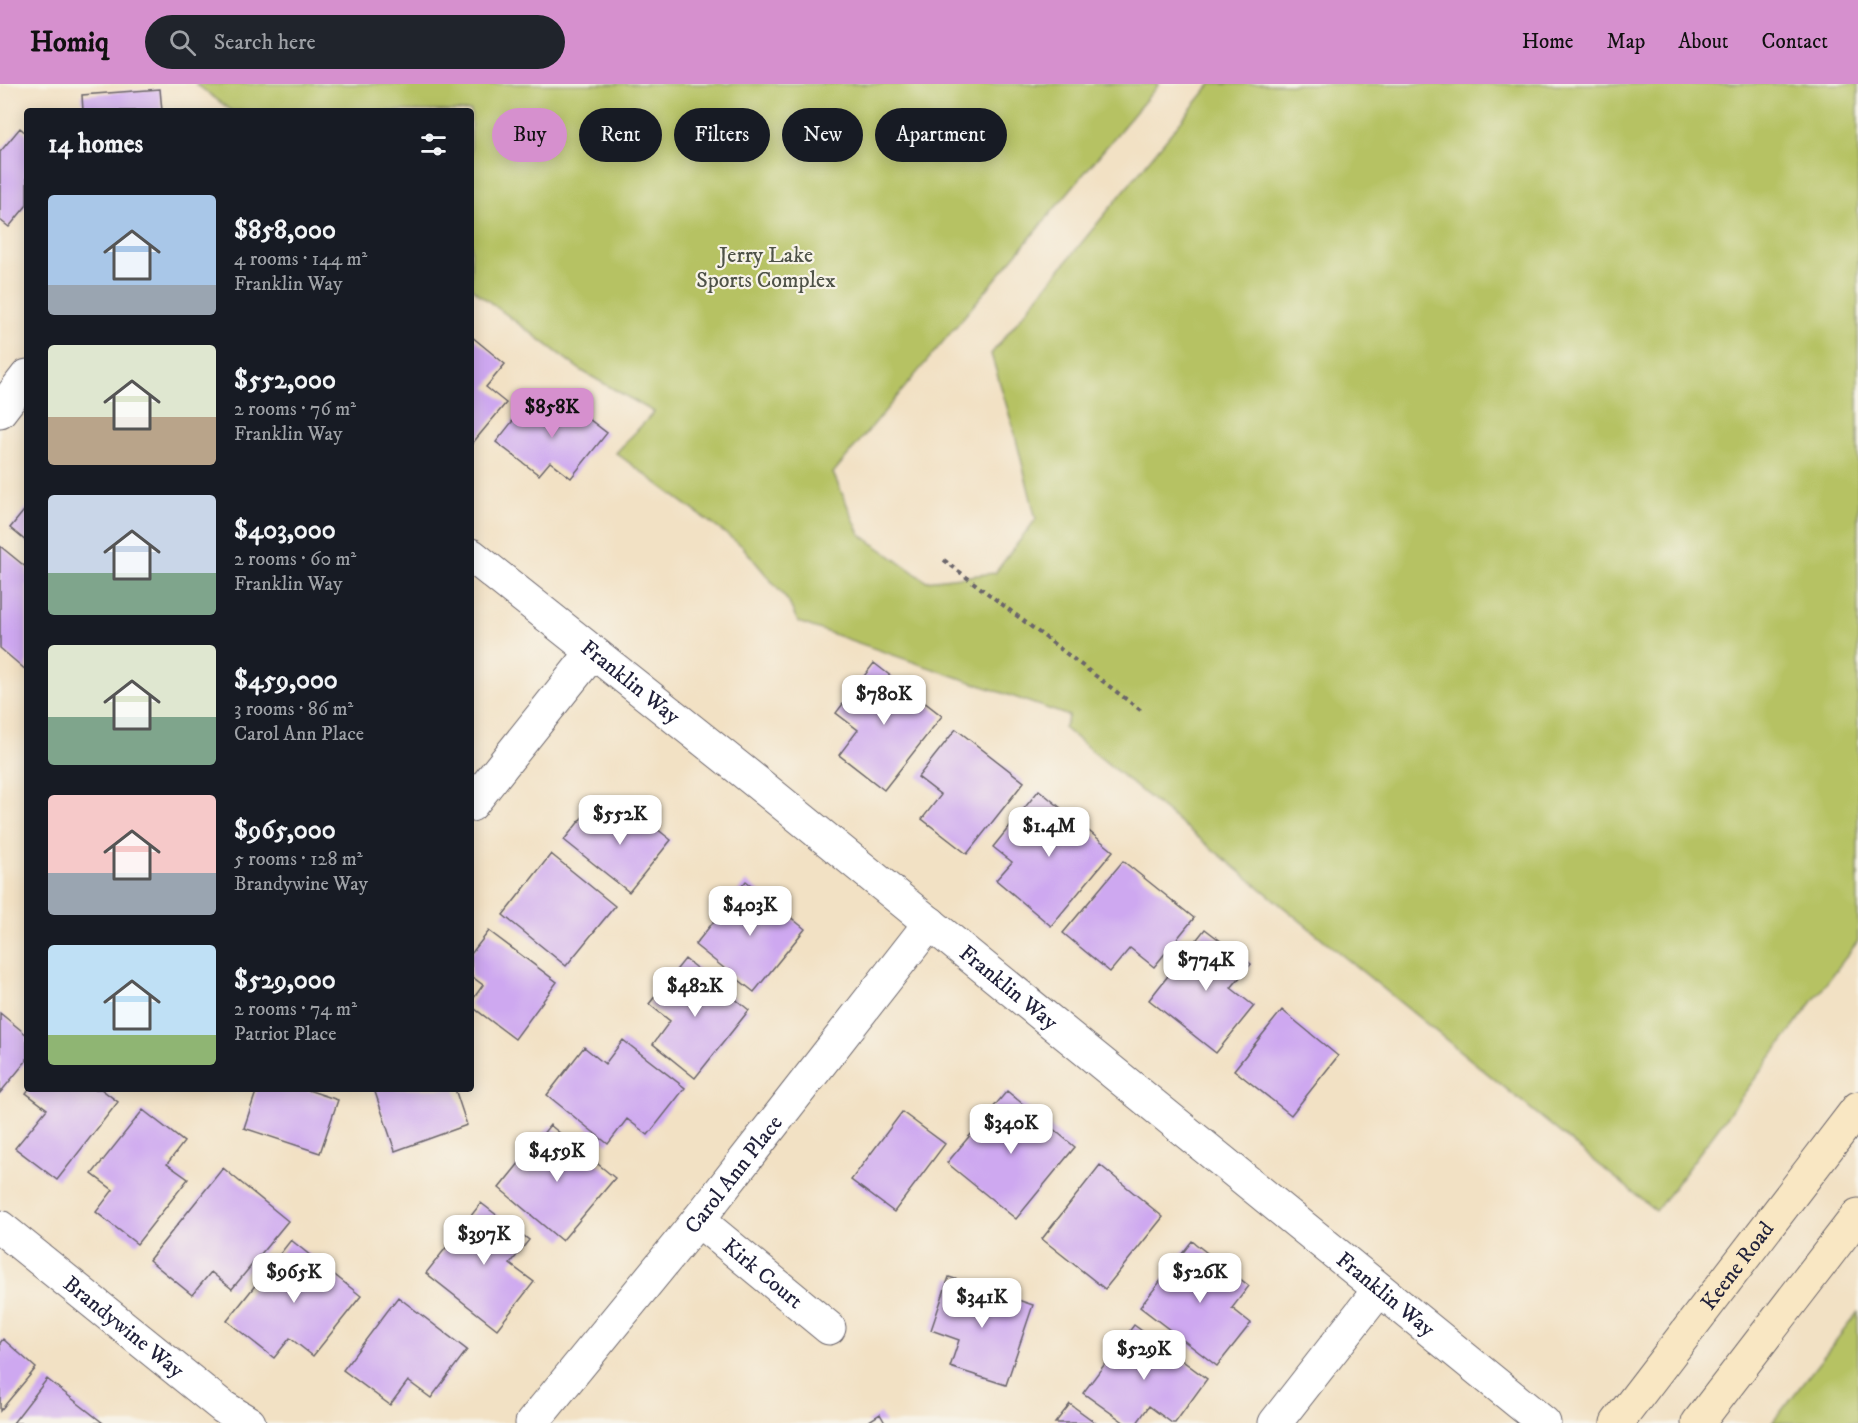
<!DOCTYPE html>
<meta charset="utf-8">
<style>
:root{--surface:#171b24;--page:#20242c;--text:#f1f3f6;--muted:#9ea1a6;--accent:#d690ce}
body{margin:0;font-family:"IM FELL DW Pica",serif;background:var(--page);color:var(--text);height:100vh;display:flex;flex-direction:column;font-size:22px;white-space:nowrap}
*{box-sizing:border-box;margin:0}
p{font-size:20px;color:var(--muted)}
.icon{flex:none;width:33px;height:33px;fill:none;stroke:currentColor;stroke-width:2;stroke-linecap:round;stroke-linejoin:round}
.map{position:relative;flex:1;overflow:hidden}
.details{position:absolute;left:24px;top:24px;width:450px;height:984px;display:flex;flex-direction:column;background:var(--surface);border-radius:6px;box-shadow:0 3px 15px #0003}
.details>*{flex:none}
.guide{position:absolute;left:492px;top:24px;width:570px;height:54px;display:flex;gap:12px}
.price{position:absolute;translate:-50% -51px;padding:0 14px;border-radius:12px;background:#fff;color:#222;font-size:20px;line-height:39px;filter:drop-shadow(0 2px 3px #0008)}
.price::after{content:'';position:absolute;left:50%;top:36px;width:18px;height:14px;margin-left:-9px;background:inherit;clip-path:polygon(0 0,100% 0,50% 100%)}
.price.active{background:var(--accent);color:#111}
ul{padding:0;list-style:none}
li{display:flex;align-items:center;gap:18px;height:150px;padding:0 24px}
li span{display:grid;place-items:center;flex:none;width:168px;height:120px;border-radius:6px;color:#555}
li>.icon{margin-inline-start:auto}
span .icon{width:72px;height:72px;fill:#fffc;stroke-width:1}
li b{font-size:26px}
h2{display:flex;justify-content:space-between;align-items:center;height:72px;padding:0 24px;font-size:26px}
.tag{padding:0 21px;border-radius:27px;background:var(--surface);box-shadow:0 3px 15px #0003;font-size:21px;line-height:54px}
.tag.active{background:var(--accent);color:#111}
header{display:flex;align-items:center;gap:36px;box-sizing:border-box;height:84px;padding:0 30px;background:var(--accent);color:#111}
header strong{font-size:28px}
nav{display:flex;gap:33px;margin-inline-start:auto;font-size:21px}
.search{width:420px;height:54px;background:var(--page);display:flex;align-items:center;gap:15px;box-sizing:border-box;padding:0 21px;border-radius:33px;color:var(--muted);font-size:22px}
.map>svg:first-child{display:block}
.green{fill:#b6c264;stroke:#6c7250;stroke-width:1.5}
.building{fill:#cea8f0}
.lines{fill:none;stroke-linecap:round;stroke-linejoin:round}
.street-casing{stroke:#6b656b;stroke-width:35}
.secondary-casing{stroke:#6b656b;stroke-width:35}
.path{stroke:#6b656b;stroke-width:4;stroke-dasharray:4.5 4.5;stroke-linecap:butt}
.street{stroke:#fff;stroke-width:33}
.secondary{stroke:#f9e7c3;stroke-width:33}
.labels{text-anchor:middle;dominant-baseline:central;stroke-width:4.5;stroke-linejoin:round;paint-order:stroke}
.park-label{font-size:22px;fill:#4e5247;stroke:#f7f3e8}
.street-label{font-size:22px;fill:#22223b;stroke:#f7f3e8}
</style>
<header>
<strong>Homiq</strong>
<div class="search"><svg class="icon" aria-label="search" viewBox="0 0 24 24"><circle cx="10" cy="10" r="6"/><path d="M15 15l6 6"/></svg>Search here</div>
<nav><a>Home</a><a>Map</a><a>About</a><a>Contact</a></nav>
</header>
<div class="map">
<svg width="1858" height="1339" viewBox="0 0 1858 1339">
<rect width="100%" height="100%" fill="#f7f3e8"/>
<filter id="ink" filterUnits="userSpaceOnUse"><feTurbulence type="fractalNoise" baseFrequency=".0167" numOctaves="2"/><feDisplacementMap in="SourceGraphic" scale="12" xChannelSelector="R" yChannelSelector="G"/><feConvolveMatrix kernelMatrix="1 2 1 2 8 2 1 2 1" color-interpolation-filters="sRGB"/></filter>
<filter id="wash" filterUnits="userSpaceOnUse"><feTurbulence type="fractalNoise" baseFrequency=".008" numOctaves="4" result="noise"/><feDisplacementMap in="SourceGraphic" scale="24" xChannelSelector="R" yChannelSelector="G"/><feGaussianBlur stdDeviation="1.35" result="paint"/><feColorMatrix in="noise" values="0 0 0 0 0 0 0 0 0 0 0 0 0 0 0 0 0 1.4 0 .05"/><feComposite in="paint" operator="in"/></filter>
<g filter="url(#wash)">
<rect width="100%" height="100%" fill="#f2e1c4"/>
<path class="green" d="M196,0H1159L833,389L860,450L926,497L995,489L1036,435L1013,343L991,270L1211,0H1858V857L1656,1127L1064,644L1069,632L798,538L788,517L742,462L616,369L654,328L582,287L471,204V27H232Z
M1858,1228V1339H1772Z"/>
<g id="blocks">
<path class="building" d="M160,5L162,27H83L82,11Z
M20,44L27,50V121L9,143L0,136V68Z
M471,252L505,280L486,303L506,319L471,361Z
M564,316L607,349L571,394L550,378L539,391L496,358L527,319L548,336Z
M27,423V458L10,444Z
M0,462L27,484V587L0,564Z
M874,579L942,632L884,706L839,671L858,646L836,629Z
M956,645L1024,698L967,770L922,735L941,711L918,693Z
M1039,706L1113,767L1051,842L996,796L1012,778L993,763Z
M627,721L671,756L629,808L564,756L585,730L606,747Z
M551,770L615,822L566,882L503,831Z
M1123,777L1194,834L1154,883L1130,864L1110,888L1063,849Z
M746,797L805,845L754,908L695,861Z
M1205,845L1251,880L1231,904L1254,922L1216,969L1149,916Z
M489,847L557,898L515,955L471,922V918L483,901L471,892V870Z
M685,875L749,926L695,994L653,960L670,937L649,920Z
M1282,926L1338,972L1291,1031L1234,986Z
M0,929L27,951V976L0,1009Z
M623,956L685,1004L648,1051L627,1035L608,1060L547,1011L584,963L605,980Z
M29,1005H101L118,1018L57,1096L15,1064L47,1025L26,1009Z
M257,1005H305L338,1016L320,1069L244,1044Z
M374,1005H455L467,1041L395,1067Z
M1007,1007L1075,1063L1016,1135L947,1079Z
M143,1026L184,1058L167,1080L188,1095L137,1160L96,1128L113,1106L92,1090Z
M902,1028L945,1060L894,1128L851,1096Z
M550,1041L615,1094L562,1157L499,1104Z
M1100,1081L1163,1133L1105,1205L1042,1155Z
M223,1084L288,1137L232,1205L211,1188L192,1211L149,1176Z
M481,1119L529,1156L510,1180L534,1198L497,1245L426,1189Z
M291,1156L361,1212L313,1272L290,1254L274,1274L227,1237Z
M1192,1157L1249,1202L1232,1224L1251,1239L1217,1282L1140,1223Z
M949,1193L1033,1221L1006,1301L950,1283L959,1256L931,1246Z
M398,1213L467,1266L431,1314L408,1297L390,1321L343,1286Z
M1134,1241L1207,1295L1175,1339H1172L1149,1322L1137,1339H1125L1083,1309Z
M3,1255L36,1284L0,1327V1259Z
M47,1295L103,1339H13Z
M1070,1320L1096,1339H1055Z
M880,1330L885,1339H866Z"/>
</g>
</g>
<g filter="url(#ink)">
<use href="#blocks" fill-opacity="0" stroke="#6b656b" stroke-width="1.5"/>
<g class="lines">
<g class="street-casing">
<g id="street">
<path d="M0,327L27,292"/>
<path id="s1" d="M471,471L755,697L1544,1339"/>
<path d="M471,721L592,569"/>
<path id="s2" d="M698,1136L829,1244"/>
<path id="s3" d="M0,1143L223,1323L249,1339"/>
<path id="s4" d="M532,1339L698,1136L930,839"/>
<path d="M1275,1339L1379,1206"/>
</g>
</g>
<g class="secondary-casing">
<g id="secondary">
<path id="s5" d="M1617,1339L1858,1024"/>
<path d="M1698,1339L1858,1131"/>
</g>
</g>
<path class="path" d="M944,476L1143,628"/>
<use href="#street" class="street"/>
<use href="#secondary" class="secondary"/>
</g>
</g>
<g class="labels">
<g class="park-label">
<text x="766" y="171">Jerry Lake<tspan x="766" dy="25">Sports Complex</tspan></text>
</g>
<g class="street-label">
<text stroke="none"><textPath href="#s1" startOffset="204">Franklin Way</textPath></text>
<text stroke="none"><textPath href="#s1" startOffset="690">Franklin Way</textPath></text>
<text stroke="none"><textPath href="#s4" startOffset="320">Carol Ann Place</textPath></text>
<text stroke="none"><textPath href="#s5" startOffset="198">Keene Road</textPath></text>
<text stroke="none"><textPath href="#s2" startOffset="84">Kirk Court</textPath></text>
<text stroke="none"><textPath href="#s1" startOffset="1176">Franklin Way</textPath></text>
<text stroke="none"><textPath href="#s3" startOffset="159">Brandywine Way</textPath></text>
</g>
</g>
</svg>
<b class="price active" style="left:552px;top:355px">$858K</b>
<b class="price" style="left:884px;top:642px">$780K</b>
<b class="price" style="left:620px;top:762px">$552K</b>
<b class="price" style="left:1049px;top:774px">$1.4M</b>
<b class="price" style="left:750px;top:853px">$403K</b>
<b class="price" style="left:1206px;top:908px">$774K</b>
<b class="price" style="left:695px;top:934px">$482K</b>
<b class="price" style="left:1011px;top:1071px">$340K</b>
<b class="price" style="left:557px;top:1099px">$459K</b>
<b class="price" style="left:484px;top:1182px">$397K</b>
<b class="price" style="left:294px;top:1220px">$965K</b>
<b class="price" style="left:1200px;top:1220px">$526K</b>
<b class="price" style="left:982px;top:1245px">$341K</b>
<b class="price" style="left:1144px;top:1297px">$529K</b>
<div class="guide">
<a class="tag active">Buy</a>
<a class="tag">Rent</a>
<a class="tag">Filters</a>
<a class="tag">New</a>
<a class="tag">Apartment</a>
</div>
<section class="details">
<h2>14 homes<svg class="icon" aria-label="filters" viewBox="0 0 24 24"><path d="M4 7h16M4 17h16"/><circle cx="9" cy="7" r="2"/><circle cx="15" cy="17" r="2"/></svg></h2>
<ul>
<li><span style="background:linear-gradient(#a9c7e8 75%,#9aa5b1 0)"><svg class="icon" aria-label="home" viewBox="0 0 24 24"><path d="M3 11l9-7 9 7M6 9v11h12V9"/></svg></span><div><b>$858,000</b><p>4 rooms · 144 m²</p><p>Franklin Way</p></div></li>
<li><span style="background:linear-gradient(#dfe7d0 60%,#b9a48a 0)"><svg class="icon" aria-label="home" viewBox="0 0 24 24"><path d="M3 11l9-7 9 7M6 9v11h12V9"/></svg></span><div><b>$552,000</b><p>2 rooms · 76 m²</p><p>Franklin Way</p></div></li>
<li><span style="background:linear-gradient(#c9d6e8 65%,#7fa58c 0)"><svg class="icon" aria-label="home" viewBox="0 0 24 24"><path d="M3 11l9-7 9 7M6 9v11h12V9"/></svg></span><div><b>$403,000</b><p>2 rooms · 60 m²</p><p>Franklin Way</p></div></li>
<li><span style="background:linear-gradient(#dfe7d0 60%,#7fa58c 0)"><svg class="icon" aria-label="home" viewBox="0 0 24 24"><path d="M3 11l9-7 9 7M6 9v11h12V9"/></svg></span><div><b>$459,000</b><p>3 rooms · 86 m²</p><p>Carol Ann Place</p></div></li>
<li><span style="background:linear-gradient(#f6c9c9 65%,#9aa5b1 0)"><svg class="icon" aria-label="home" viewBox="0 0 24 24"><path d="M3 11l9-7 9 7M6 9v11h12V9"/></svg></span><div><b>$965,000</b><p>5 rooms · 128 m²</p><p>Brandywine Way</p></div></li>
<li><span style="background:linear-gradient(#bfe0f5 75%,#8fb573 0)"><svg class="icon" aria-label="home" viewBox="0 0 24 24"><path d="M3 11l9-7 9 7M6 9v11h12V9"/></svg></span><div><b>$529,000</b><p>2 rooms · 74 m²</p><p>Patriot Place</p></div></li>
</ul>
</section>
</div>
